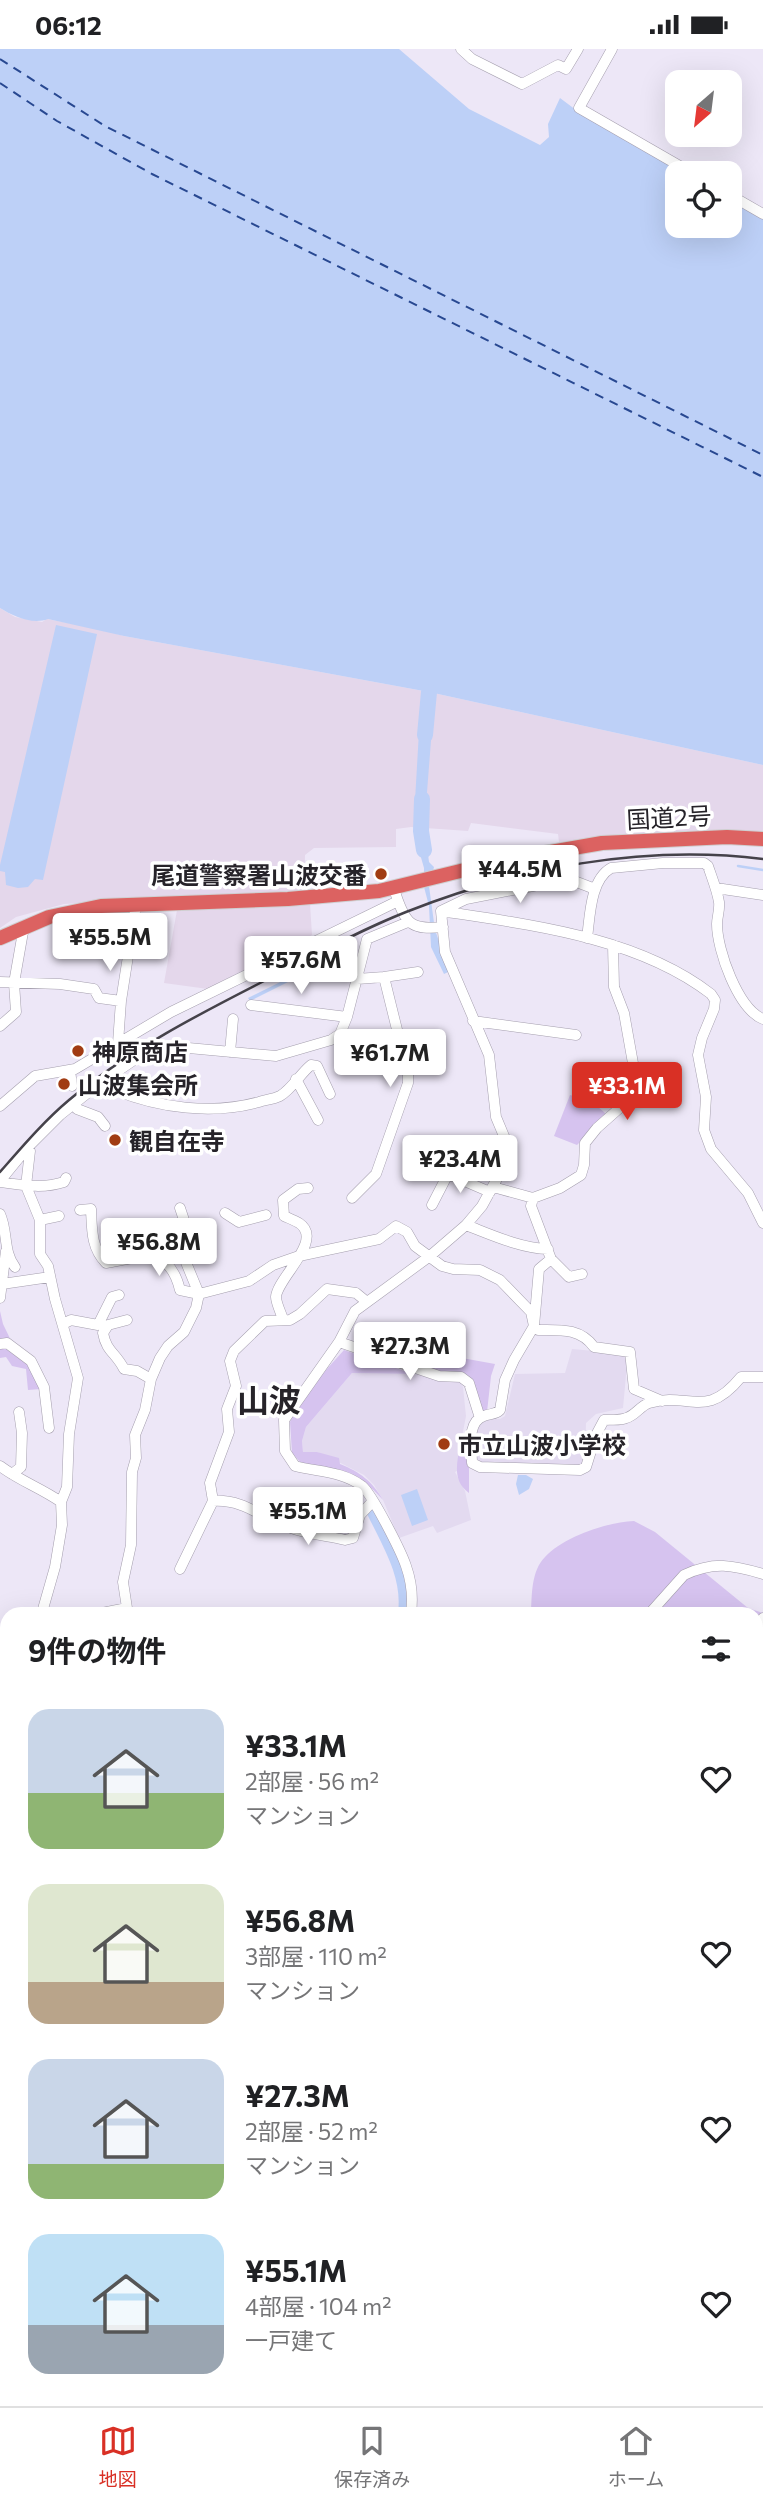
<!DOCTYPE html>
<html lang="ja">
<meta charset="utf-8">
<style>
:root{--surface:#fff;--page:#f6f6f6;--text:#202124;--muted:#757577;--line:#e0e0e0;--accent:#d93025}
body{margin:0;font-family:Commissioner,"Noto Sans JP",sans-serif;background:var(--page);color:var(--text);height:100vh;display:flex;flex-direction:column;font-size:26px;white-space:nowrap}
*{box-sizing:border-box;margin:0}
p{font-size:23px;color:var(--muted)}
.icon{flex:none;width:38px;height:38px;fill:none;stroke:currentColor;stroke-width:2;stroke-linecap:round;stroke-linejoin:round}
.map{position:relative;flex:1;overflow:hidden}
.drawer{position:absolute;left:0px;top:1558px;width:763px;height:800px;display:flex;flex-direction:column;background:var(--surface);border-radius:21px 21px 0 0;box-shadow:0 7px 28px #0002}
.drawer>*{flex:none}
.needle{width:46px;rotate:208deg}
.controls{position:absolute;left:665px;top:21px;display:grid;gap:14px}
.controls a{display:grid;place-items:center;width:77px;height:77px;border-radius:14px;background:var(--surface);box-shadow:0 7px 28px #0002;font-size:35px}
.price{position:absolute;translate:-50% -60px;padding:0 16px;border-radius:7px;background:#fff;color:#222;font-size:23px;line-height:46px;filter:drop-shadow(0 2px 4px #0008)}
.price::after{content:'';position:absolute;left:50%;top:42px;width:21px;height:16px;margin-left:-10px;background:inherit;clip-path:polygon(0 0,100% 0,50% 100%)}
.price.on{background:var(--accent);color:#fff}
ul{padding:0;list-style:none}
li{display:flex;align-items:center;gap:21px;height:175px;padding:0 28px}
li span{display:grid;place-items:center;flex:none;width:196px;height:140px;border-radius:21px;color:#555}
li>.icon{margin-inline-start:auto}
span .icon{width:84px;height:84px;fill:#fffc;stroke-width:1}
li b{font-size:30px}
h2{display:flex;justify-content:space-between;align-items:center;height:84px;padding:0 28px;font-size:30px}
.status{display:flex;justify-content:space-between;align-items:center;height:49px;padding:0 35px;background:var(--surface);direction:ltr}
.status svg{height:19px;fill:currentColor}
.tab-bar{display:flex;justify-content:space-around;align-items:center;height:98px;border-top:2px solid var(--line);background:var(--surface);font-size:19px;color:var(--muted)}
.tab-bar a{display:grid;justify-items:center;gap:4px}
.tab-bar .on{color:var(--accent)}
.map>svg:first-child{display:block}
.built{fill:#e3daf0}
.industrial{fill:#e4d7eb}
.green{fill:#d6c3ef}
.water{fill:#bdd0f7}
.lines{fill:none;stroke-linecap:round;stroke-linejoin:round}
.stream{stroke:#bdd0f7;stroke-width:2.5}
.river{stroke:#bdd0f7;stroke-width:16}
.ferry{stroke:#284891;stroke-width:2;stroke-dasharray:9 7;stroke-linecap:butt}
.minor-casing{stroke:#a59fae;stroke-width:11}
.highway-casing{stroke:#cfcfd0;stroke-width:16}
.minor{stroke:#fff;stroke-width:10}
.highway{stroke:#dc6261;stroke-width:14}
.rail{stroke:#45424a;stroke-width:2.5}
.poi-dot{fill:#a13c13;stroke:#fff;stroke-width:2.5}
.labels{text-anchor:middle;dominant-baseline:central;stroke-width:7;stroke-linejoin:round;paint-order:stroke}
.street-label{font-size:24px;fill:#262329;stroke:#fff}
.poi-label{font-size:24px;font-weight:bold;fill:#262329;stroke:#fff;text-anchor:start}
.district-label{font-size:32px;font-weight:bold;fill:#262329;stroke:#fff}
</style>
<div class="status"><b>06:12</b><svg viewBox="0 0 49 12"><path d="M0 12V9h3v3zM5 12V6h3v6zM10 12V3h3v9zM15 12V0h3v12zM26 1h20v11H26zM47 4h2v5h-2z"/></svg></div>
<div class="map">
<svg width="763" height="2357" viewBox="0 0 763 2357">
<rect width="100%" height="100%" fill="#ede7f7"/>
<path class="built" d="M572,1300L628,1305L623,1359L596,1365L586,1374L585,1413L580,1417L480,1416L475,1412L455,1423L465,1442L471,1471L437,1484L433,1477L399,1489L383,1451L374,1436L364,1426L327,1407L317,1403H303L302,1392L306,1378L352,1324L413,1325L459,1332L463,1338L466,1367L461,1393H476L478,1375L486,1370H500L505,1367L515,1325L565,1324Z"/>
<path class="industrial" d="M0,559L15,568L42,573L47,570L99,580L124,587L429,643L763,716V784L707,782L623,785L559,793L558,785L471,774L468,782L411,778L396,780V798L314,799L305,806L304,842L64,855L16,868L0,879Z
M310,855L312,886L208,940L164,934L177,861Z"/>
<path class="green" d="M570,1046C584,1050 597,1055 607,1066L577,1096L554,1087Z
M0,1262L3,1275L20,1310L26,1309L41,1340L28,1341L26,1320L12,1317L6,1308L0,1309Z
M369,1300L429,1303L495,1315L491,1327L487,1363L481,1361L474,1332L461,1326L439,1325Z
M344,1301L413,1325L352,1324L306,1378L302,1392L303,1403H317L339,1409L340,1415C360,1423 372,1432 383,1451C357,1421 337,1421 301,1414L292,1404L290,1373L293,1365L326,1321Z
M460,1396L469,1397V1444C452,1432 457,1414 460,1396Z
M634,1472L655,1483L748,1559L763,1564V1972L756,1973V1564H531C532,1546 531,1522 545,1508C563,1488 608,1473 634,1472Z
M0,1747L7,1748V1995L0,1998V1934L2,1930L0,1929Z
M756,2051L763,2055V2164L756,2147Z"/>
<path class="water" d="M0,0H399L469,60L540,96L549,88L548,75L560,49L580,64L684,124H677V177H730V151L763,170V716L429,643L124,587L48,570C32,576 13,567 0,559Z
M56,576L97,585L43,831L35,830L28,838L18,839L6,836L5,823L0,822V816Z
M420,665L433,666L425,769H414Z
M416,781H425L429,813L434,818L429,837L435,881L450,922L444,925L431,898L429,857L424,838V819L418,798Z
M325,911L331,922L329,923L322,916L250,952L248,949Z
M518,1426H526L533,1430L529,1440L519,1446L516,1435Z
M417,1440L428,1471L412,1477L401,1446Z"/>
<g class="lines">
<path class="stream" d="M738,817L763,821"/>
<path class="river" d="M425,686L429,643
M422,750L421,782L424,801
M373,1459C389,1492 411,1526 406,1564"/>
<path class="ferry" d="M0,10L105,77L763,406
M0,34L57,72L152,125L763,428"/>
<g class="minor-casing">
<path id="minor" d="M461,0L472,10L522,35L558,16L566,20L578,0
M612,0L579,59L692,124
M730,146L763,165
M716,839L763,846
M396,846C406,876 412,881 443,878
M441,862C531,876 637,888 711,945L715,951L714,960L702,989L698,1006L706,1048L704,1081L711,1100L748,1144L763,1174
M441,862L466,850L569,830L595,840
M587,889C590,868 590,831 611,819L663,814H704L708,817C712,829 717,841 719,853C720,861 717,868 717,875C717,901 738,960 763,970
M384,928L418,923
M0,933L60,935L94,940L99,949L121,952
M251,956L347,968
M473,972L576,986
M0,977L16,963L14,934L23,883L18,881
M118,994L121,952L136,856
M230,1003L233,970
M70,1021L72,1037
M115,1023V1041C159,1059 212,1066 259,1053C265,1051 274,1050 280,1047C292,1040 300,1025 311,1016L317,1017L330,1045
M296,1030L318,1071
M74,1055L77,1060L98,1068L105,1077
M0,1057L35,1027L75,1020L171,963L398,852
M27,1099L30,1102L26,1137L40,1171V1205L48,1217L55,1250L78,1329L69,1385L67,1438L61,1453L62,1476L55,1518L43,1560L44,1564
M0,1132L27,1099L60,1066L100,1034L156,996L276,1007L331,991L340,985L347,968L367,890L408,873
M0,1133C22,1136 43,1140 64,1133L66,1129
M493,1138L533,1149L560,1139L581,1126L584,1116L585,1094L597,1079L632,1048L636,1031L624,964L614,938L613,896
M352,1149L376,1125L408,1034V1025L384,928L357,930
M533,1149L531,1157L551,1210L539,1220L534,1277L514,1311L505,1331L500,1361C495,1366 491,1364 484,1367C466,1373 472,1399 472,1414L480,1418L580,1421L586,1418L596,1386L604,1371C610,1370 620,1372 626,1369C635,1367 640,1357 649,1354C689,1342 705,1372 741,1328H763
M432,1156L448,1125L490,1143
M80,1161L91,1160C92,1180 91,1199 106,1214C142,1208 169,1196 180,1241L199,1245L249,1232L273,1216L299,1207L379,1190L396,1177L407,1183L415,1197L442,1217L453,1220L480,1221L500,1231L531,1263L534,1277L538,1281C561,1281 580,1279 594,1298L630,1303L634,1340L662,1352
M225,1164L239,1173L266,1166
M0,1165C8,1182 3,1203 15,1218
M40,1171L59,1167
M466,1176C492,1186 520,1199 548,1200
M551,1210L569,1228L582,1225
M2,1235L50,1228
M0,1249L6,1202
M283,1270C281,1264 276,1254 276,1248C277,1229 325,1191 299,1174C294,1171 288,1169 284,1167L283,1151L298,1140L308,1139
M127,1271L108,1276L103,1284C106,1302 116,1304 124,1320L137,1322L151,1330
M63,1275L71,1271L98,1276L112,1248L119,1246
M339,1293L439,1327L461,1328L469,1334L480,1369
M0,1295L7,1294L31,1312L44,1338L49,1379
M0,1417C20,1432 41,1439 61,1453
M12,1425L21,1418L22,1384L19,1363
M213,1452C246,1450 262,1470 291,1479C308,1485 328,1487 345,1491L353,1489L360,1466L373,1452
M180,1520L213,1452L210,1434L229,1383L227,1360L236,1337L230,1312L234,1302L265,1272L290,1271L300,1265L327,1240L356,1244L367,1253
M102,1564L127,1559
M130,1564L127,1559L123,1533L131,1496L132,1423L136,1409L135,1386L145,1361L151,1330L160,1309L168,1297L184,1283L196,1259L199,1245L185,1211L197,1193L186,1177L180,1159
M411,1564C413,1549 411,1531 406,1517C401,1502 372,1445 362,1437C342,1422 318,1423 295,1417L285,1402L284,1371L339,1293L355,1262L430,1207L466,1176L482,1157L505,1115L509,1099L496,1068L489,1006L445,903L441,862
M650,1564L684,1526C714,1512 733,1516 763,1525
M763,1569L757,1605L763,1609
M756,1712L763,1692
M0,1736L7,1732
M756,1770C762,1781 763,1790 756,1802
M0,1815L7,1826
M756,1900L763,1905
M539,2350L542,2357
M645,2350V2357
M257,2357L258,2350"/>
</g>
<g class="highway-casing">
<path id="highway" d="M0,889L49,868L101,857L288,850L379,842L505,811L602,794L727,788L763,790"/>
</g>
<use href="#minor" class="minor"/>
<use href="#highway" class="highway"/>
<path class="rail" d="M0,1123C22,1098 44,1072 69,1051C129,1001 199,965 268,930C313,907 358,882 406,863C517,819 643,795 763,810"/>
</g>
<g class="poi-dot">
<circle cx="381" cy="825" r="7"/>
<circle cx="78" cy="1002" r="7"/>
<circle cx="64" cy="1035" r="7"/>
<circle cx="115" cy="1091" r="7"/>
<circle cx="444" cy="1395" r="7"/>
</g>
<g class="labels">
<g class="street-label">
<text transform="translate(669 768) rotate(-3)">国道2号</text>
</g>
<g class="poi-label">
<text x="367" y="825" text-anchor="end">尾道警察署山波交番</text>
<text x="92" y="1002">神原商店</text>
<text x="78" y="1035">山波集会所</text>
<text x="129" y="1091">観自在寺</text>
<text x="458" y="1395">市立山波小学校</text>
</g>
<g class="district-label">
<text x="269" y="1350">山波</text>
</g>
</g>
</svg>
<div class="controls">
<a><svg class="needle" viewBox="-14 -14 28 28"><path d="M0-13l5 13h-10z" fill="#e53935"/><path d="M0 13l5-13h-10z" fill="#757577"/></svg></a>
<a><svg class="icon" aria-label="locate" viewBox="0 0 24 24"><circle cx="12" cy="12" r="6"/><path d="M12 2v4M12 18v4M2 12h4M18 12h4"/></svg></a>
</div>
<b class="price" style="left:520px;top:856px">¥44.5M</b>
<b class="price" style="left:110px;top:924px">¥55.5M</b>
<b class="price" style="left:301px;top:947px">¥57.6M</b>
<b class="price" style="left:390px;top:1040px">¥61.7M</b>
<b class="price on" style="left:627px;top:1073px">¥33.1M</b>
<b class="price" style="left:460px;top:1146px">¥23.4M</b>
<b class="price" style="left:159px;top:1229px">¥56.8M</b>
<b class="price" style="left:410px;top:1333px">¥27.3M</b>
<b class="price" style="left:308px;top:1498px">¥55.1M</b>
<section class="drawer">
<h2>9件の物件<svg class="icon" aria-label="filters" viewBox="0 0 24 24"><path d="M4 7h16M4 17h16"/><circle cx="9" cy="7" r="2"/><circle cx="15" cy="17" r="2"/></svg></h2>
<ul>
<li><span style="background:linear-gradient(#c9d6e8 60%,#8fb573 0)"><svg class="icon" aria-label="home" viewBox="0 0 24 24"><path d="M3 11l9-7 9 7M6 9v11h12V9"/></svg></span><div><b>¥33.1M</b><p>2部屋 · 56 m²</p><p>マンション</p></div><svg class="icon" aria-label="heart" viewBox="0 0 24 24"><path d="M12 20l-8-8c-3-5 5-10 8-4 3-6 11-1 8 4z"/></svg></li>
<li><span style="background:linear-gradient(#dfe7d0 70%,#b9a48a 0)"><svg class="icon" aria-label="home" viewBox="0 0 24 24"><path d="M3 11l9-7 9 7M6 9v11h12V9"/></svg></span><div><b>¥56.8M</b><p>3部屋 · 110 m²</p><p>マンション</p></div><svg class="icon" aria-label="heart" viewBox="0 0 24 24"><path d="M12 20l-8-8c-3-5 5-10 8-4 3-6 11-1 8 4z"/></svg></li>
<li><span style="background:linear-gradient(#c9d6e8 75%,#8fb573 0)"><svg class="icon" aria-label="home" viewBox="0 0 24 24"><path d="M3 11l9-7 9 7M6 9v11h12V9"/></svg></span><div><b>¥27.3M</b><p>2部屋 · 52 m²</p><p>マンション</p></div><svg class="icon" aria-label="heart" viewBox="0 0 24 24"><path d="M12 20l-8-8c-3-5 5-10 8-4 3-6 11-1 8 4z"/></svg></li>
<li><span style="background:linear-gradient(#bfe0f5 65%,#9aa5b1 0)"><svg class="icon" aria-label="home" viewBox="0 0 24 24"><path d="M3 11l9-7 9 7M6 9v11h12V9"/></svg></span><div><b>¥55.1M</b><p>4部屋 · 104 m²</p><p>一戸建て</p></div><svg class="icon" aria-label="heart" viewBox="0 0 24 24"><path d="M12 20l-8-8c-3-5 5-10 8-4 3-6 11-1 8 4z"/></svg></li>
</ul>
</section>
</div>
<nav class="tab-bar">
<a class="on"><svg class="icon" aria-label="map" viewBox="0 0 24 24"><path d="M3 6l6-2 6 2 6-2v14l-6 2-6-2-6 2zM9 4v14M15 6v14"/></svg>地図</a>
<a><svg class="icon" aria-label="saved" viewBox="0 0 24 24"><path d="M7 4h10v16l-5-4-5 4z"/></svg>保存済み</a>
<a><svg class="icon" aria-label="home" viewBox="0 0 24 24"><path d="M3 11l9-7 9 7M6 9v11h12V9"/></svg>ホーム</a>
</nav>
